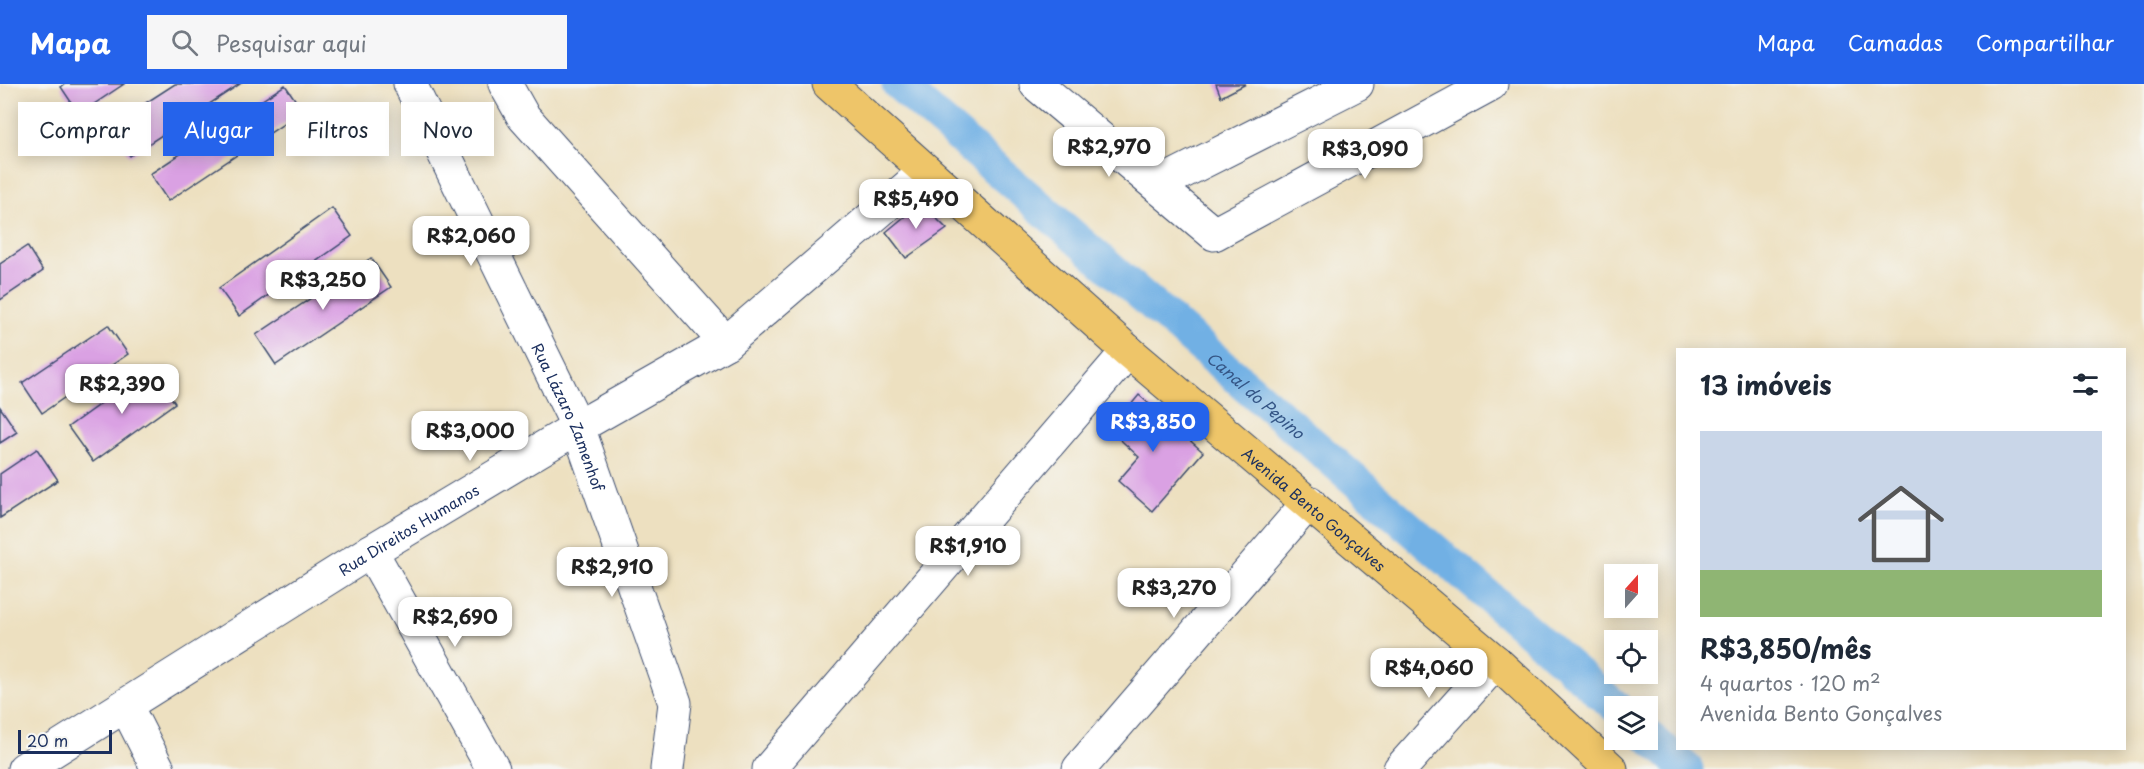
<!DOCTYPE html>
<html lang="pt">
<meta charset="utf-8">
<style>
:root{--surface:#fff;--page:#f6f6f7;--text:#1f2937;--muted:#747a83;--accent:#2563eb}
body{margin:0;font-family:"Playpen Sans",sans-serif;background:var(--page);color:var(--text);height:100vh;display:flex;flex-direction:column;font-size:22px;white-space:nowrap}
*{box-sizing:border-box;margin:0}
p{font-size:20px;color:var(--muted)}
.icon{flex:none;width:33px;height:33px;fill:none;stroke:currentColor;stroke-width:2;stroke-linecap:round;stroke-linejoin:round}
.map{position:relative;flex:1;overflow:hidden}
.side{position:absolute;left:1676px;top:264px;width:450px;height:402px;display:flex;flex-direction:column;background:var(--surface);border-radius:0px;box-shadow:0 3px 15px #0003}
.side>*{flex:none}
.top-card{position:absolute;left:18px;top:18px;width:570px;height:54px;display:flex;gap:12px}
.needle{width:39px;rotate:21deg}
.controls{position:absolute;left:1604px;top:480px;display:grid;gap:12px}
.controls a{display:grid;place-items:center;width:54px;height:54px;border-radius:0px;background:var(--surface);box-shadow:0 3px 15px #0003;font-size:30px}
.scale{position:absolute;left:18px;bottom:15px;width:94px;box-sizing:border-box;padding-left:6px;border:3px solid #1b2f5e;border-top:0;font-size:16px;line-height:21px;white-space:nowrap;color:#1b2f5e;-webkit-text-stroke:4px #f6f6f2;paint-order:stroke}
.price{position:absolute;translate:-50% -51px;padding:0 14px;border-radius:12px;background:#fff;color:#222;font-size:20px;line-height:39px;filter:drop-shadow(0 2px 3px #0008)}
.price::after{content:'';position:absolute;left:50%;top:36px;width:18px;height:14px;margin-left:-9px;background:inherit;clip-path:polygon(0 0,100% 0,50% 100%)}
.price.selected{background:var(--accent);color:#fff}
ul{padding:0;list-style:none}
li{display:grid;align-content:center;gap:12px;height:318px;padding:0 24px}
li span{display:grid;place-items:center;height:186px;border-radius:0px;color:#555}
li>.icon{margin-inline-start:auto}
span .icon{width:108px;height:108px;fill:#fffc;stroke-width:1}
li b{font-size:26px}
h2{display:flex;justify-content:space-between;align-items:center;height:72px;padding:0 24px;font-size:26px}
.tag{padding:0 21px;border-radius:0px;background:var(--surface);box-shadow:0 3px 15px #0003;font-size:21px;line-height:54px}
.tag.selected{background:var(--accent);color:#fff}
header{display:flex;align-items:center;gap:36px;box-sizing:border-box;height:84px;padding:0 30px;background:var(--accent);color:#fff}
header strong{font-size:28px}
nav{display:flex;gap:33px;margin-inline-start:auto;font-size:21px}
.search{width:420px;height:54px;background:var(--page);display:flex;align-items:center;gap:15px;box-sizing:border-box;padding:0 21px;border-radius:0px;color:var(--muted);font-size:22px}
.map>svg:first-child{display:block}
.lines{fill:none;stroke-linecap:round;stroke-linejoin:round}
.canal{stroke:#71b0e4;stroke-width:33}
.building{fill:#daa1e3}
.minor-casing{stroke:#3a4a6d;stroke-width:35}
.major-casing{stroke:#3a4a6d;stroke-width:35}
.minor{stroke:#fff;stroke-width:33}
.major{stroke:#eec569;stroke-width:33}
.labels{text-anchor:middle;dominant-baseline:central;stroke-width:4.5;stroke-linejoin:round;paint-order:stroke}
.street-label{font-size:15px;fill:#1b2f5e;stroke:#f6f6f2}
.water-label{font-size:16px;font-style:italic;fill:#355686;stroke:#f6f6f2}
</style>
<header>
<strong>Mapa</strong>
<div class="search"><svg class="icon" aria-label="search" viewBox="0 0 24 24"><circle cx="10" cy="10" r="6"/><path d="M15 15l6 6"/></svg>Pesquisar aqui</div>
<nav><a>Mapa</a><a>Camadas</a><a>Compartilhar</a></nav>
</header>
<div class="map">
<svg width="2144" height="685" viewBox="0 0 2144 685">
<rect width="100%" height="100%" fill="#f6f6f2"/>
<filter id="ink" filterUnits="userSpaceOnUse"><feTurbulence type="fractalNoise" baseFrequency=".0167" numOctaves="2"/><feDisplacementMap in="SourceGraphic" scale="12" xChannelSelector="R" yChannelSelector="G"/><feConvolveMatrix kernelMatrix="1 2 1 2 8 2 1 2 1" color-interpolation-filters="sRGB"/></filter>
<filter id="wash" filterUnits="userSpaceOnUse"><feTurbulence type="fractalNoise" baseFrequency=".008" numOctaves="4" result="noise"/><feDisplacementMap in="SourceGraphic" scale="24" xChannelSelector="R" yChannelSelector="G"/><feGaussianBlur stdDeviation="1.35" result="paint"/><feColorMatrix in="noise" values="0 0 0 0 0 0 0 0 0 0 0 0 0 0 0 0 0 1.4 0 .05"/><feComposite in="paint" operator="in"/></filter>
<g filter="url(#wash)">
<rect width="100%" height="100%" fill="#ede0c0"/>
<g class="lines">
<g class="canal">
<path id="s1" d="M898,0L1615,622"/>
<path d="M1647,651L1687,685"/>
</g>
</g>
<g id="blocks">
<path class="building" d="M65,0H124L79,30L61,3Z
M175,0H240L130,72L110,42Z
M1216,0H1246L1221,13Z
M285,1L303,27L168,117L150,90Z
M921,119L947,145L906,174L886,148Z
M332,124L352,152L239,232L219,204Z
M27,162L43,187L0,216V180Z
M371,174L391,203L276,281L256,251Z
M108,241L128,270L42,329L22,299Z
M150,284L175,319L93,378L68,343Z
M1139,311L1203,368L1152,427L1118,397L1139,373L1110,346Z
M0,323L17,348L0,359Z
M37,365L58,396L0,434V390Z"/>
</g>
</g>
<g filter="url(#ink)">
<use href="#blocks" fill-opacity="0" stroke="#3a4a6d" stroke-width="1.5"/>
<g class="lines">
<g class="minor-casing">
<g id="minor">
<path id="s2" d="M410,0L578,343L675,619L667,685"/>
<path d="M505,0L523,32L726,259"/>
<path d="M1036,0L1214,150L1491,0"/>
<path d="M1157,101L1357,0"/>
<path d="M371,467L493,685"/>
<path d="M126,622L158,685"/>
<path id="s3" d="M24,685L371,467L578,343L726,259L926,87"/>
<path d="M769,685L1128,267"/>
<path d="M1079,685L1309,418"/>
<path d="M1400,685L1496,578"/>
</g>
</g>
<g class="major-casing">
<g id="major">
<path id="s4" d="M829,0L1128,267L1496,578L1611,685"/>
</g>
</g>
<use href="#minor" class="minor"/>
<use href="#major" class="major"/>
</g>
</g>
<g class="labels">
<g class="street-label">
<text stroke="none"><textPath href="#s2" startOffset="369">Rua Lázaro Zamenhof</textPath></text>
<text stroke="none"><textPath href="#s4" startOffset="645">Avenida Bento Gonçalves</textPath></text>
<text stroke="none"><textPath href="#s3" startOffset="453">Rua Direitos Humanos</textPath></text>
</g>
<g class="water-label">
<text stroke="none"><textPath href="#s1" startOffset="474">Canal do Pepino</textPath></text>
</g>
</g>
</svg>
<div class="controls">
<a><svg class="needle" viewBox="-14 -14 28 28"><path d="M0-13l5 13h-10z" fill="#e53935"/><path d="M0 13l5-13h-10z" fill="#747a83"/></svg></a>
<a><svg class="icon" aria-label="locate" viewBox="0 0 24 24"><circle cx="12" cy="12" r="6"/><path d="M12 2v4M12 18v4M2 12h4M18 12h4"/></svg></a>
<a><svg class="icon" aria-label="layers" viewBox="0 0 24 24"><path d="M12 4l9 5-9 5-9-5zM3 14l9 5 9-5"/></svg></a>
</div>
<div class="scale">20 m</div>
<b class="price" style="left:1109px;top:94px">R$2,970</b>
<b class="price" style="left:1365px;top:96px">R$3,090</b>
<b class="price" style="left:916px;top:146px">R$5,490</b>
<b class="price" style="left:471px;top:183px">R$2,060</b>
<b class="price" style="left:323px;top:227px">R$3,250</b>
<b class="price" style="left:122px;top:331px">R$2,390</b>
<b class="price selected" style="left:1153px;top:369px">R$3,850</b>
<b class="price" style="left:470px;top:378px">R$3,000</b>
<b class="price" style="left:968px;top:493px">R$1,910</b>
<b class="price" style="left:612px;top:514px">R$2,910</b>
<b class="price" style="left:1174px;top:535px">R$3,270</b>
<b class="price" style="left:455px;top:564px">R$2,690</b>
<b class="price" style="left:1429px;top:615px">R$4,060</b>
<div class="top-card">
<a class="tag">Comprar</a>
<a class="tag selected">Alugar</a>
<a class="tag">Filtros</a>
<a class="tag">Novo</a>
</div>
<section class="side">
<h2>13 imóveis<svg class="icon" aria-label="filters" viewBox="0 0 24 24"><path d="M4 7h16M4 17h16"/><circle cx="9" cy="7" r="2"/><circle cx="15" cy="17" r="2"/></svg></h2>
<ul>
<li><span style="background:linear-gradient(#c9d6e8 75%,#8fb573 0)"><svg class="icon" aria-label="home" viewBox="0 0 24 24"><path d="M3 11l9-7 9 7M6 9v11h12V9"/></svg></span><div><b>R$3,850/mês</b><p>4 quartos · 120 m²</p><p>Avenida Bento Gonçalves</p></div></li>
</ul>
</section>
</div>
